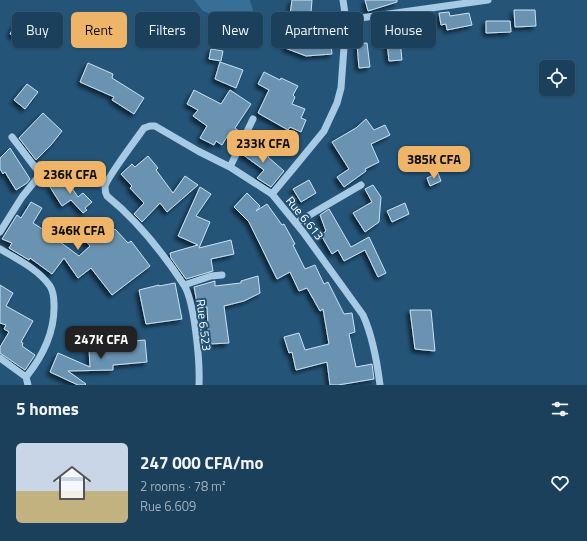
<!DOCTYPE html>
<meta charset="utf-8">
<style>
:root{--surface:#1b405b;--page:#284b64;--text:#f1f3f6;--muted:#a0afbb;--line:#395971;--accent:#eeb569}
body{margin:0;font-family:"Titillium Web",sans-serif;background:var(--page);color:var(--text);height:100vh;display:flex;flex-direction:column;font-size:15px;white-space:nowrap}
*{box-sizing:border-box;margin:0}
p{font-size:13px;color:var(--muted)}
.icon{flex:none;width:22px;height:22px;fill:none;stroke:currentColor;stroke-width:2;stroke-linecap:round;stroke-linejoin:round}
.map{position:relative;height:385px;overflow:hidden}
.panel{display:flex;flex-direction:column;background:var(--surface);flex:1}
.panel>*{flex:none}
.guide{position:absolute;left:12px;top:12px;width:563px;height:36px;display:flex;gap:8px}
.controls{position:absolute;left:539px;top:60px;display:grid;gap:8px}
.controls a{display:grid;place-items:center;width:36px;height:36px;border-radius:6px;background:var(--surface);box-shadow:0 1px 3px #0004,0 0 0 1px var(--line);font-size:20px}
.price{position:absolute;translate:-50% -34px;padding:0 9px;border-radius:8px;background:var(--accent);color:#111;font-size:13px;line-height:26px;filter:drop-shadow(0 1px 2px #0008)}
.price::after{content:'';position:absolute;left:50%;top:24px;width:12px;height:9px;margin-left:-6px;background:inherit;clip-path:polygon(0 0,100% 0,50% 100%)}
.price.on{background:#222;color:#fff}
ul{padding:0;list-style:none}
li{display:flex;align-items:center;gap:12px;height:100px;padding:0 16px}
li+li{border-top:1px solid var(--line)}
li span{display:grid;place-items:center;flex:none;width:112px;height:80px;border-radius:6px;color:#555}
li>.icon{margin-inline-start:auto}
span .icon{width:48px;height:48px;fill:#fffc;stroke-width:1}
li b{font-size:17px}
h2{display:flex;justify-content:space-between;align-items:center;height:48px;padding:0 16px;font-size:17px}
.pill{padding:0 14px;border-radius:6px;background:var(--surface);box-shadow:0 1px 3px #0004,0 0 0 1px var(--line);font-size:14px;line-height:36px}
.pill.on{background:var(--accent);color:#111}
.map>svg:first-child{display:block}
.green{fill:#376f96}
.building{fill:#6993b1;stroke:#c8e2f3;filter:url(#shadow)}
.lines{fill:none;stroke-linecap:round;stroke-linejoin:round}
.minor{stroke:#a6cae4;stroke-width:7}
.labels{text-anchor:middle;dominant-baseline:central;stroke-width:4;stroke-linejoin:round;paint-order:stroke}
.street-label{font-size:12px;fill:#fff;stroke:#245579}
</style>
<div class="map">
<svg width="587" height="385" viewBox="0 0 587 385">
<defs>
<filter id="shadow"><feDropShadow dx="-3" dy="3" stdDeviation="2" flood-color="#0009"/></filter>
</defs>
<rect width="100%" height="100%" fill="#245579"/>
<path class="green" d="M194,0H250L256,21V31L251,39L232,23L203,11Z"/>
<path class="building" d="M292,0H312L311,13H308L306,36L307,37L303,46L331,44L332,54L306,56L285,48L293,29H288Z
M365,0H397V2L368,11Z
M514,10H535L536,26L515,27Z
M449,12L450,16L469,13L472,25L447,30L446,24L441,25L439,13Z
M25,16L44,26L37,39L26,33L21,40L10,34L17,21L25,25Z
M104,20L123,26L117,42L99,35Z
M486,21H510L511,32L486,33Z
M400,41L402,60L389,61L387,42Z
M367,43L370,67L359,68L357,44Z
M211,49L223,51L221,61L209,59Z
M220,62L243,70L236,88L215,79Z
M88,63L113,74L112,78L144,98L134,114L112,100L114,97L80,82Z
M264,72L280,80L281,78L298,86L293,95L295,97L292,104L305,109L301,118L306,120L301,132L290,127L288,130L258,113L269,90L258,84Z
M27,84L38,92L25,109L14,100Z
M194,90L221,104L230,90L251,104L235,128L240,132L239,133L240,134L237,142L228,135L222,145L216,141L214,145L200,138L207,126L193,116L198,110L187,104Z
M43,113L62,131L51,145L36,160L19,138Z
M366,119L374,130L385,125L390,135L371,144L379,162L365,169L366,171L344,187L337,177L349,169L332,142L356,128Z
M249,140L270,154L268,157L284,171L271,187L257,178L264,170L242,154Z
M10,148L30,179L27,183L16,190L5,172L3,174L0,169V158Z
M148,156L158,168L156,170L173,193L185,176L198,185L167,212L160,203L142,222L134,214L144,203L130,188L132,186L121,174L132,164L135,167Z
M438,173L441,181L430,186L427,178Z
M65,178L78,197L83,193L92,202L85,208L87,210L83,213L71,200L62,206L50,187Z
M309,180L316,193L301,202L293,189Z
M373,185L381,197L379,222L365,232L353,213L372,202L365,189Z
M200,187L211,194L196,216L210,222L199,248L231,240L234,254L211,259L213,271L186,279L171,258L170,253L198,245L178,236Z
M247,193L260,206L256,211L267,204L282,225L284,224L295,244L293,245L305,269L315,265L324,284L328,282L344,314L352,313L355,332L349,334L356,367L372,364L374,379L338,385H330L327,362L296,370L292,352L289,353L284,337L299,333L305,350L329,344L323,309L320,311L307,288L299,291L290,272L277,279L249,222L234,207Z
M31,202L42,208L33,223L44,230L79,256L90,246L80,235L93,223L106,237L115,229L128,243L131,241L150,266L112,295L91,268L78,278L64,258L52,274L30,258L29,260L9,248L12,243L2,239L17,215L21,218Z
M405,203L409,214L392,222L387,211Z
M329,209L351,247L369,237L386,273L378,277L365,250L344,261L338,250L332,254L321,235L326,231L320,215Z
M258,276L260,293L244,301L224,306L229,343L209,344L207,307L198,308L194,287L215,281V286L241,283V281Z
M175,283L182,319L146,324L139,290L159,285V286Z
M0,285L13,293L6,306L33,321L21,342L23,343L22,346L35,355L25,370L0,353V347L9,332L4,329L6,325L0,323Z
M410,310H431L435,351L415,349Z
M145,340L147,362L113,365V370L68,371L86,384L85,385H78L50,372L58,353L90,367L89,347L121,346L120,342Z"/>
<g class="lines">
<path class="minor" d="M343,0L346,20L341,88L337,103L324,131L292,170L272,194L303,232L363,315C373,337 377,361 380,385
M346,20L488,0
M230,167L253,119
M296,223L361,185
M0,232L22,197L39,176L38,171L12,137
M0,249C17,259 38,269 50,286C53,291 54,298 54,304C55,331 43,356 26,377
M184,285C163,253 138,221 107,196C106,194 105,190 105,187C105,180 138,137 144,128L150,126H155L198,151L230,167L272,194
M0,358L26,377L28,385
M199,385C200,363 195,303 184,285L211,276L222,275"/>
</g>
<g class="labels">
<g class="street-label">
<text transform="translate(305 218) rotate(51)">Rue 6.613</text>
<text transform="translate(204 325) rotate(83)">Rue 6.523</text>
</g>
</g>
</svg>
<div class="controls">
<a><svg class="icon" aria-label="locate" viewBox="0 0 24 24"><circle cx="12" cy="12" r="6"/><path d="M12 2v4M12 18v4M2 12h4M18 12h4"/></svg></a>
</div>
<b class="price" style="left:263px;top:164px">233K CFA</b>
<b class="price" style="left:434px;top:180px">385K CFA</b>
<b class="price" style="left:70px;top:195px">236K CFA</b>
<b class="price" style="left:78px;top:251px">346K CFA</b>
<b class="price on" style="left:101px;top:360px">247K CFA</b>
<div class="guide">
<a class="pill">Buy</a>
<a class="pill on">Rent</a>
<a class="pill">Filters</a>
<a class="pill">New</a>
<a class="pill">Apartment</a>
<a class="pill">House</a>
</div>
</div>
<section class="panel">
<h2>5 homes<svg class="icon" aria-label="filters" viewBox="0 0 24 24"><path d="M4 7h16M4 17h16"/><circle cx="9" cy="7" r="2"/><circle cx="15" cy="17" r="2"/></svg></h2>
<ul>
<li><span style="background:linear-gradient(#c9d6e8 60%,#c2b280 0)"><svg class="icon" aria-label="home" viewBox="0 0 24 24"><path d="M3 11l9-7 9 7M6 9v11h12V9"/></svg></span><div><b>247 000 CFA/mo</b><p>2 rooms · 78 m²</p><p>Rue 6.609</p></div><svg class="icon" aria-label="heart" viewBox="0 0 24 24"><path d="M12 20l-8-8c-3-5 5-10 8-4 3-6 11-1 8 4z"/></svg></li>
</ul>
</section>
